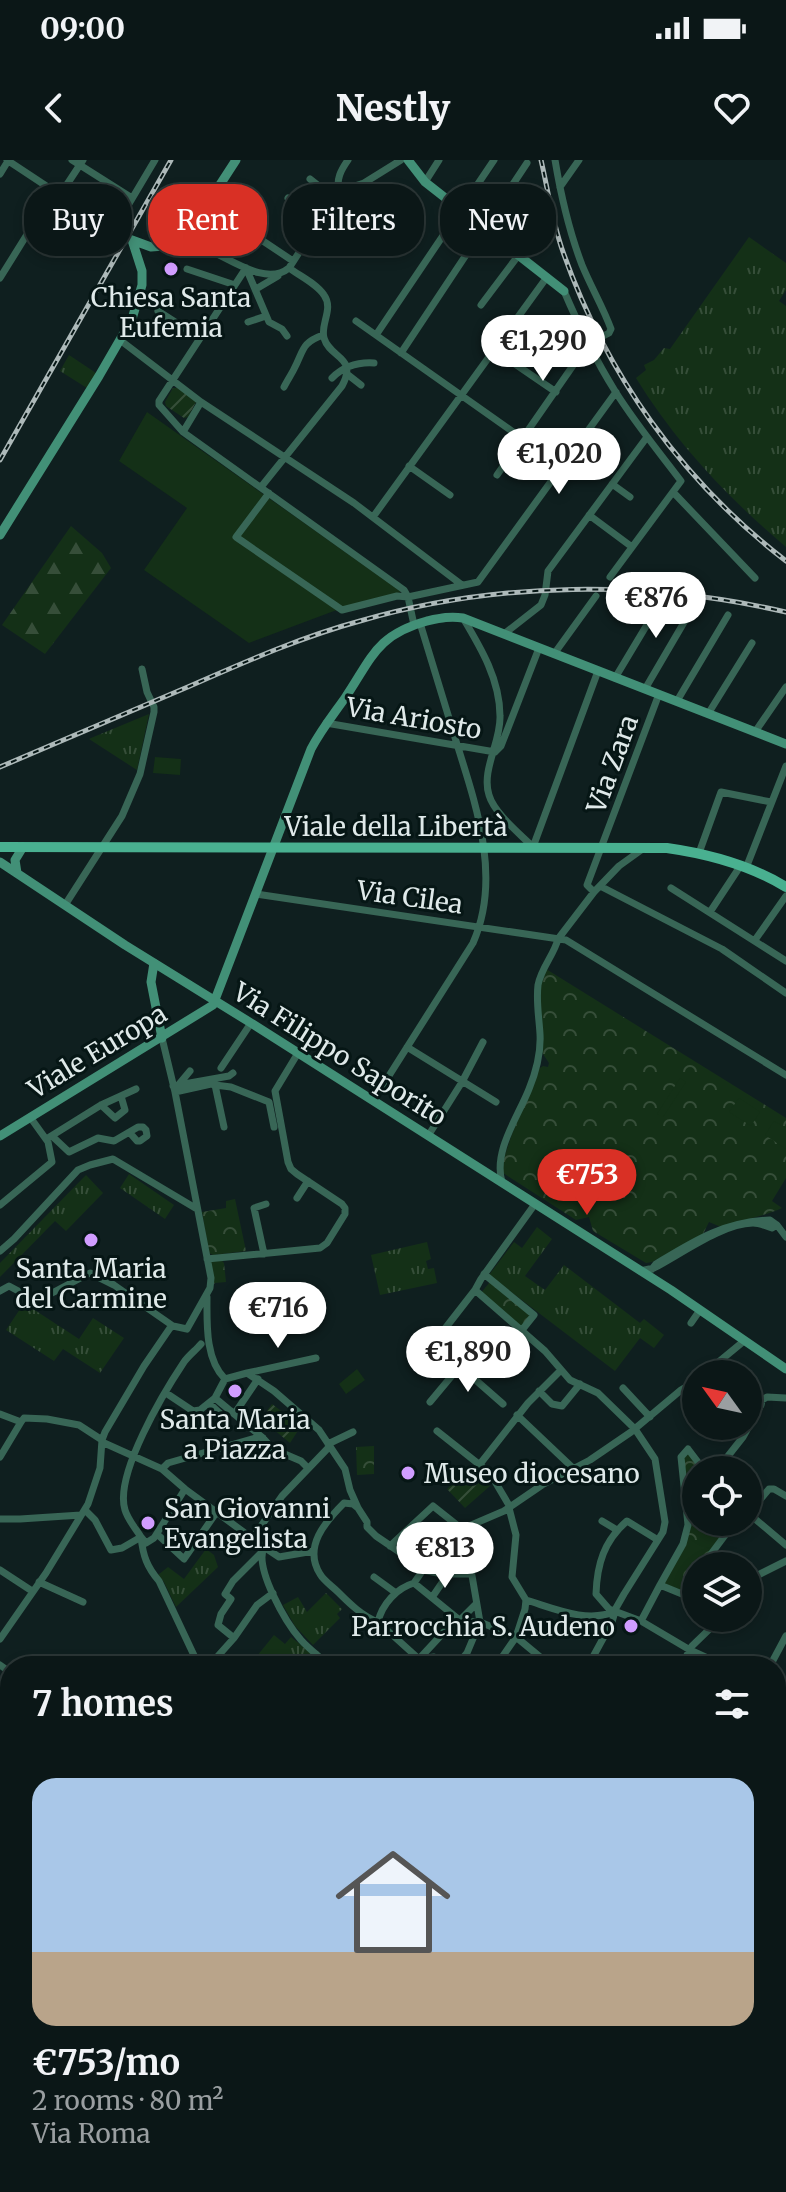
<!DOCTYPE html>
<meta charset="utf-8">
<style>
:root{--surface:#0b1717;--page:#142020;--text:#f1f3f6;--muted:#9a9fa1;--line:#2b3636;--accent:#d93025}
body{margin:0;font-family:Merriweather,serif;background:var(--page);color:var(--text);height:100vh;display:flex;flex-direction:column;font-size:30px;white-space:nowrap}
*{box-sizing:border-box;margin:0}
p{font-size:26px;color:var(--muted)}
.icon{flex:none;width:44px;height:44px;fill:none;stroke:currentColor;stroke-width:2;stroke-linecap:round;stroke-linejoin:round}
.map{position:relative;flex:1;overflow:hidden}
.sheet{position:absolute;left:0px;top:1496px;width:786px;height:536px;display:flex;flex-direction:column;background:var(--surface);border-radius:32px 32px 0 0;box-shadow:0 4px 12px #0003,0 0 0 2px var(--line)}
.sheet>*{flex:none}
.guide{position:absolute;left:24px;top:24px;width:738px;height:72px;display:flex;gap:16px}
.needle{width:52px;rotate:303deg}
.buttons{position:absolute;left:682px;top:1200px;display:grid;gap:16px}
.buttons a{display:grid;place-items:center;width:80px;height:80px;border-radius:50%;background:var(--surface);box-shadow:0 4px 12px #0003,0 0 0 2px var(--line);font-size:40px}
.price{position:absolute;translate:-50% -68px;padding:0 18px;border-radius:28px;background:#fff;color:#222;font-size:26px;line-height:52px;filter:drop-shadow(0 2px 4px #0008)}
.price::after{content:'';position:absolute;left:50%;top:48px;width:24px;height:18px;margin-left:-12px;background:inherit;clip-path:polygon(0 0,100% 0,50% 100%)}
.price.active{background:var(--accent);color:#fff}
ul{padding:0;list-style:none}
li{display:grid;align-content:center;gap:16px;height:424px;padding:0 32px}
li span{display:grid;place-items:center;height:248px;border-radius:24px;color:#555}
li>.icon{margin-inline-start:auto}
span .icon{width:144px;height:144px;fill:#fffc;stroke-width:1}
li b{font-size:34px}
h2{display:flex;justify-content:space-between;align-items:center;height:96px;padding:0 32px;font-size:34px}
.chip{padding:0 28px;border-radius:32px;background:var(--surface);box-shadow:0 4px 12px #0003,0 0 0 2px var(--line);font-size:28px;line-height:72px}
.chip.active{background:var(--accent);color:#fff}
.status{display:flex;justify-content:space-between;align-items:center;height:56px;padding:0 40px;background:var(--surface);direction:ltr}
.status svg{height:22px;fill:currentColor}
header{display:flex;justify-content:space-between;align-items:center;height:104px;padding:0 32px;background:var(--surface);font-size:36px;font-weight:800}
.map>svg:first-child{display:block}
.grass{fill:url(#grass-tufts)}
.forest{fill:url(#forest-firs)}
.park{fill:url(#park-crowns)}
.garden{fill:url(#garden-furrows)}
.pitch{fill:#143017}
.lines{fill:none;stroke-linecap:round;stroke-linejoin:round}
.street{stroke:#386656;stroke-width:7}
.secondary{stroke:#429077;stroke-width:9}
.primary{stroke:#49b090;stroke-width:10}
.rail-casing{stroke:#adb9b9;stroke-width:5}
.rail{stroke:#061615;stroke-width:2;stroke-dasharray:6;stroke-linecap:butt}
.poi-dot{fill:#d09dff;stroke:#061615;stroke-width:3}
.labels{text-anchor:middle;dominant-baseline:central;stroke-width:6;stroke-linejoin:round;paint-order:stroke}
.poi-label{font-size:26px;fill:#dfe9e9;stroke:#061615}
.street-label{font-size:26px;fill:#dfe9e9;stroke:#061615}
</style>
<div class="status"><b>09:00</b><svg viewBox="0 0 49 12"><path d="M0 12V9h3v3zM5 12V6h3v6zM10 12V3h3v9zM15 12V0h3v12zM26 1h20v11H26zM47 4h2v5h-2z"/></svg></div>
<header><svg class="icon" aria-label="back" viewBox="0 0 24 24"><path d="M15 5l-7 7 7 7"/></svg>Nestly<svg class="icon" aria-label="heart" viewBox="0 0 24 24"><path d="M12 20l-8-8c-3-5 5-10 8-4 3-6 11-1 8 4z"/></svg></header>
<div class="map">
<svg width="786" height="2032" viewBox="0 0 786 2032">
<defs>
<pattern id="grass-tufts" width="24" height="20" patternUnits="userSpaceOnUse" patternTransform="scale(2)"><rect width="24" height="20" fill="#143017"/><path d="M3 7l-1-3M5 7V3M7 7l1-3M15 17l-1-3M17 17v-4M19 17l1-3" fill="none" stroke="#364e39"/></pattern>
<pattern id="forest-firs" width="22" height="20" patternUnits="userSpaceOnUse" patternTransform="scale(2)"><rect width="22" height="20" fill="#143017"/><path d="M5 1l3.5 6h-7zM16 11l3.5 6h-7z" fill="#364e39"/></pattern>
<pattern id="park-crowns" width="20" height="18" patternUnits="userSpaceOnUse" patternTransform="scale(2)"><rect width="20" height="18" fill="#143017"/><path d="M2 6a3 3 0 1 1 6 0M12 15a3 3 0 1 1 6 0" fill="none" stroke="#364e39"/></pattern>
<pattern id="garden-furrows" width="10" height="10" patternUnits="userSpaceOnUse" patternTransform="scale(2)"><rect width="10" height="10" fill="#143017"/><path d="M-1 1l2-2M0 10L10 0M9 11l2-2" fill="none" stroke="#364e39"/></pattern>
</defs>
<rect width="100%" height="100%" fill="#0f1f1f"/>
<path class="grass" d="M749,77L786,103V130L779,141L786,146V387C728,338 676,283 636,218L646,210L644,205L654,200L664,188L670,189Z
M69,195L96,213L87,228L60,211Z
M149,554L137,610L89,579L91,578Z
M129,1014L174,1045L165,1059L120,1028Z
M86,1015L103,1033L66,1071L55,1061L0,1117V1103Z
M537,1067L552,1079L525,1116L545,1130L564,1105L640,1163L644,1159L664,1175L654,1188L640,1178L615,1211L489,1115L514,1082L522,1088Z
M427,1082L431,1099L426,1101L428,1109L434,1108L437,1123L380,1135L371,1095Z
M24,1143L79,1179L93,1158L124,1178L100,1213L63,1189L54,1201L6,1170Z
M206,1389L214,1395L218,1407L176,1447L164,1422L158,1415L168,1407L184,1419Z
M326,1433L342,1449L337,1454L340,1458L313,1485L295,1466L283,1445L298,1437L307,1452Z
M274,1475L285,1484L291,1477L312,1494L303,1506H258L256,1504L260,1498L257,1496Z
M5,1848L10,1853V1874L0,1882V1852Z
M776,1896L786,1902V2020L776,2010Z"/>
<path class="forest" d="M71,366L102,393L111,408L45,494L2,465Z"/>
<path class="park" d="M546,809L786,958V1018L772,1041L782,1048C762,1057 742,1060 721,1067L709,1062L703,1074L652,1102L646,1103L593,1071L589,1057L576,1060L503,1013L502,1004L511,977L537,910L543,906L548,907L549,903L541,891L539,843L541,822Z
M235,1039L246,1091L213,1095L209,1093L202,1052L226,1048V1041Z
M220,1098L224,1103L226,1122L215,1123L212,1126L209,1099Z
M490,1122L531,1155L521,1167L480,1134Z
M374,1286V1314L357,1315L356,1287Z
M688,1293L702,1310H696V1362H734L700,1406H696V1412L682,1433L663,1425L686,1380L684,1297Z
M10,1889V1956L0,1939V1897Z
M48,2022H359L351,2032H54Z"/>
<path class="garden" d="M173,228H178L195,240L196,242L188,257L184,258L166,246L165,242Z
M272,1244L301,1266L290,1283L261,1259Z
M471,1306L490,1326L465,1348L447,1329Z"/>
<path class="pitch" d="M147,252L396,428L401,432L334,451L249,483L144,410L187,348L119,301Z
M155,597L181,599L180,615L153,613Z
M680,918L686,922L663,957L657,954Z
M739,938L760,952L751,966L729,952Z
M774,961L786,968V989L765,975Z
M357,1209L365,1220L346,1234L339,1224Z"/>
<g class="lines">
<path class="street" d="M7,0L75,45L132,80
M72,0L132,38
M0,14L8,1
M310,19L334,38
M425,22L439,0
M560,27L579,0
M339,31L364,23L401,0
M339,31C336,19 341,10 348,0
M288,38L319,61
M315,67L330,78L340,74
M114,69L155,0
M260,79L293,101
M191,84C219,88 262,130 289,108L339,31
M246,108L159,241V245L183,272L404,430L408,437L414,465
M246,108L269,162L282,169L287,176
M187,109L235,125
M0,118L31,68L60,35L83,0
M256,129L278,116
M564,131C579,166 595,199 615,231C635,263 659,292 681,321L610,417
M481,145L542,64
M158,151L200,178
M356,161L523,279
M248,162L266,156
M376,175L494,0
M120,180L201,242L183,272
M564,182L581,194
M493,189L556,232
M401,193L527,3
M347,214L361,225
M332,218C343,207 358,202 374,203
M284,227C287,221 291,215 294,209C304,190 301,183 323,175
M201,242L354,343L462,425
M409,306L450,335
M497,315L588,184L609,173L611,169C603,147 591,127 582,105C569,71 561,36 555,0
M612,324L630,337
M261,327L342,226C358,196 330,199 324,178C320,164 334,149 324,135C317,124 300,116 289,108
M673,332L755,418
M269,333L236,377L342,450L397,436L408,437L478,422L616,232
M589,355L632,387
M373,357L547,117
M463,458C481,488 500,520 500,556C501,582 481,610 489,635C494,653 520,674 533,687L598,511
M504,474L541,445L545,435L548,411L647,277
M554,494L596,436
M615,518L660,443
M645,529L693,447
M677,541L728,455
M708,554L752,483
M326,563L495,592
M755,572L786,527
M495,592L501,586L539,488
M699,693L721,632L771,642
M746,708L786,606
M600,726L722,789L786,833
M671,728L786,801
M594,732L587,725L659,534
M256,734L566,780L786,915
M65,745L122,656L140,614L154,552V547L147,532L142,509
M710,752L741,705
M755,780L786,736
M162,878L175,932L211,1118L210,1128L187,1169
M407,887L496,942
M221,908L251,863
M180,923L190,911
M215,925L231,927L269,942L274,967
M173,926L229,916L233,913
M175,932L211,924L215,925L224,967
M373,941L473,783C502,718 476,645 456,581C444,541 432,502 420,463
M101,945L115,958L125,950L121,936
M52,976L69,992L98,978L114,981L138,967H143L146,970L147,976L140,981H137L130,973
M428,976L462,922L483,882
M48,978L101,945L136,929
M502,1022C493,991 518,957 529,929C536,912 541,892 540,874C539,857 536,842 538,825C541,808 554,795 558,779L594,732L619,706L644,688
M297,1038L308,1021
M535,1044L481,1119L475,1130L545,1191L570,1220L598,1233L635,1269L655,1299L665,1362L663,1372L624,1434L616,1448L612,1462L588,1506
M0,1045L52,1002L48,982L30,957
M777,1065L786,1077
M0,1091L14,1079L78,1010L90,1005L113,999L197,1049
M264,1094L254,1048L266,1044
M207,1099L320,1088L327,1083L345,1054V1048L342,1044L297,1014L291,1009L288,1002L275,931L298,893
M640,1111L654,1108C681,1094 723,1063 753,1063C759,1063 766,1066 772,1068L777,1065L770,1060C723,1062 694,1081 656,1104L652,1109
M484,1114L534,1155L522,1170
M0,1131L9,1126L37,1141L90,1113L114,1125L173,1166
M207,1137C207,1163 205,1199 225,1219
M691,1163L700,1150
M464,1191L454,1201L433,1184L475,1130
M454,1201L503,1244
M247,1213L316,1198
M704,1214L744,1181
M225,1219L247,1213L274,1231L319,1270L345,1309L350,1330L358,1348L367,1362V1367L376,1376L423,1408
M225,1219L215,1238L263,1278L273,1289L301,1301L308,1308
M623,1228L650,1257
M539,1231L552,1244L562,1246L580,1224
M166,1233L193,1251L200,1250L215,1238
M762,1240L767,1237L786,1238
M430,1242L460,1206
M209,1243L225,1258L231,1251
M235,1253L258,1219
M0,1254L21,1262L24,1258L47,1259L79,1265L102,1280
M517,1255L574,1309
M437,1271L490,1313L510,1347
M102,1282L162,1309L168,1303L259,1277L263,1278
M328,1284L353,1272
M0,1297L21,1262
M480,1304L528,1243L561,1210
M162,1309L185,1329
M717,1310L743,1277L761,1245L762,1240L748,1239
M358,1348L353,1344L344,1343C325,1362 303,1387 320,1414C324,1421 332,1426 338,1432C349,1443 362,1456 378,1462
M85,1350L95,1360L111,1390L122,1388L141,1377C136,1369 128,1360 125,1350C114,1315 164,1232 184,1202C189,1195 196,1190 201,1184
M748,1353L786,1385
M749,1353L769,1329H774L786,1336
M0,1359H20L81,1355
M602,1361L617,1370
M410,1368L437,1389
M157,1374L184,1399L216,1353
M252,1379L282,1336L330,1286
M658,1380L627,1361C604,1381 597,1404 596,1434L609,1449L641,1461L690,1490L725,1506
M390,1386L433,1346L462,1369L465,1375L480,1462L516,1477L551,1506
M264,1387L279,1397L314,1391
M422,1406L447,1380L462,1369L504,1351L542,1325L590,1300L631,1272L681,1230L696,1221
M702,1406L735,1362
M0,1410L32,1431
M423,1410L442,1414H471
M696,1414L682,1434L660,1425L683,1384L688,1365L681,1297L688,1289L704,1310
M374,1417L396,1433
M39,1422L83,1442
M414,1423L457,1458L419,1499L378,1462C382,1444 397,1428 414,1423L423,1410
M748,1423L760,1414L786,1401
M433,1436L448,1414
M526,1440C553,1448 588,1464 615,1451
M459,1461L475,1445
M641,1461L660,1425
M234,1478L218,1465L221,1454L231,1439L225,1434L233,1421L262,1392
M0,1479L46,1413L88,1344L100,1308L102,1280L105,1272L144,1206L170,1168L173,1166L187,1169
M0,1505L10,1512
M199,1506L159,1421C147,1407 143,1396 141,1377L146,1383L154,1378L185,1329L264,1387C254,1408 286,1463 301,1480C309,1489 320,1497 329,1506
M209,1506L234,1478L257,1445L273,1433
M306,1506L316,1494
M416,1506L419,1499L434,1497L445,1506
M456,1506L467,1493L480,1462L459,1461L457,1458
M496,1506L516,1477L525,1449L526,1440L512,1417L516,1375L509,1348
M681,1506L692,1486L721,1458
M770,1506L786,1476
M776,1524L786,1522
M776,1535L786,1542
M0,1590L10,1597
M776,1626L786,1612
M776,1659L786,1665
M0,1688L10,1696
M776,1701L786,1686
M0,1768L10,1769
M0,1833L10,1846
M780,1867L786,1870
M0,1889L10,1881
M381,2022L384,2032
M441,2022L452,2032
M474,2022L487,2032
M594,2022L607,2032
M645,2022L657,2032
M704,2022L707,2024
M737,2022L749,2032
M4,2032L11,2022
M354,2032L361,2022
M511,2032C521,2029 529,2027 538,2032"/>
<path class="secondary" d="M408,0L425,22L564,131
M132,80L151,87L191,84L212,37L236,0
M0,375L99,216L132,159L142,125V111L132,80
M0,702L125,785L251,863L671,1130L786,1209
M17,713L15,700L23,687
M154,803L151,822L162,878
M0,976L213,845L311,589C321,570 333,555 345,538C372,498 376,475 427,461C441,458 450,456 463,458L786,584
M776,2014L786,2025
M532,2032L533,2022"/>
<path class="primary" d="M0,687L667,688C709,694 750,705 786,727"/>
<g class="rail-casing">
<path id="rail" d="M541,0C548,30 552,60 562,89C605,213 682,321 786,401
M0,300L171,0
M0,607C63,580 126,553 190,526C245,502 301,477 360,461C498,421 646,420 786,452"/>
</g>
<use href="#rail" class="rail"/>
</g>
<g class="poi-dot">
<circle cx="171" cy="109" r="8"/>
<circle cx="91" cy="1080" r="8"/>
<circle cx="235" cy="1231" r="8"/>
<circle cx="408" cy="1313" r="8"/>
<circle cx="148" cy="1363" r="8"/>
<circle cx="631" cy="1466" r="8"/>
</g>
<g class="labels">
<g class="poi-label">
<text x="171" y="137">Chiesa Santa<tspan x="171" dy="30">Eufemia</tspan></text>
<text x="91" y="1108">Santa Maria<tspan x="91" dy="30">del Carmine</tspan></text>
<text x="235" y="1259">Santa Maria<tspan x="235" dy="30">a Piazza</tspan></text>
<text x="424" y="1313" text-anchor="start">Museo diocesano</text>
<text x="164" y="1348" text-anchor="start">San Giovanni<tspan x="164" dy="30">Evangelista</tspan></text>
<text x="615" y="1466" text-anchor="end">Parrocchia S. Audeno</text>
</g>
<g class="street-label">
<text transform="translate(414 558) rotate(10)">Via Ariosto</text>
<text transform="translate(612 604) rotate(-70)">Via Zara</text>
<text x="396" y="666">Viale della Libertà</text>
<text transform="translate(410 737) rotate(8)">Via Cilea</text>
<text transform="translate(97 891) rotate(-31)">Viale Europa</text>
<text transform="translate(340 894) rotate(32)">Via Filippo Saporito</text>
</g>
</g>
</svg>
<div class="buttons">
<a><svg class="needle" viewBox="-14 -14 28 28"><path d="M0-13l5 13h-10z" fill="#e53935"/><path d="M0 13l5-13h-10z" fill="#9a9fa1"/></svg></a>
<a><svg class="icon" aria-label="locate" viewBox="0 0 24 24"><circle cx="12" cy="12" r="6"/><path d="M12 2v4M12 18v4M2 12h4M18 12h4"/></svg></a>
<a><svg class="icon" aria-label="layers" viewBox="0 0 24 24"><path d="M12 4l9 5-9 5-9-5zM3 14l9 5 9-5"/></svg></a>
</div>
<b class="price" style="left:543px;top:223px">€1,290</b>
<b class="price" style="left:559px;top:336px">€1,020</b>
<b class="price" style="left:656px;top:480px">€876</b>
<b class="price active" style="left:587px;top:1057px">€753</b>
<b class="price" style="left:278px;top:1190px">€716</b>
<b class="price" style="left:468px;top:1234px">€1,890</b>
<b class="price" style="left:445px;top:1430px">€813</b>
<div class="guide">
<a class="chip">Buy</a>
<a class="chip active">Rent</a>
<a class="chip">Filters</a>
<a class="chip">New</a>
</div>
<section class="sheet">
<h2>7 homes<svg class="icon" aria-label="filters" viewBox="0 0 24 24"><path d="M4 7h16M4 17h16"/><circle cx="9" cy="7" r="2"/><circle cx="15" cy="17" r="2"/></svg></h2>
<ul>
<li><span style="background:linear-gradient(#a9c7e8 70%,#b9a48a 0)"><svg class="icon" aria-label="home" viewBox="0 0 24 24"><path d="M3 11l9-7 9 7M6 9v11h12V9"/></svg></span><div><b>€753/mo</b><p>2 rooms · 80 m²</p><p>Via Roma</p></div></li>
</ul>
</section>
</div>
